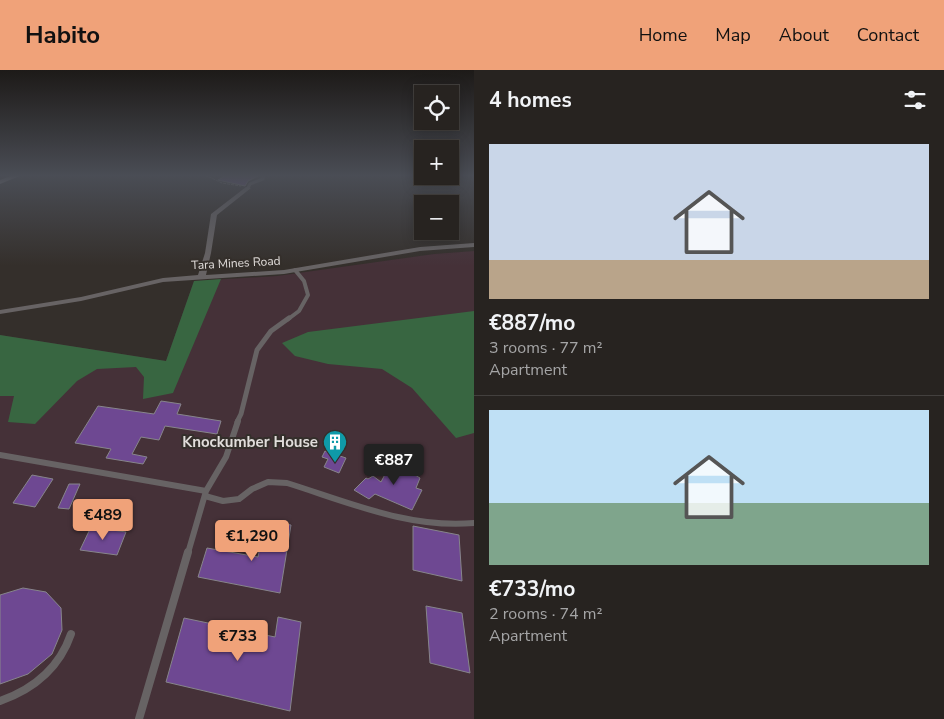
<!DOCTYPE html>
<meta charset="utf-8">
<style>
:root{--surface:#272320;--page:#2f2b29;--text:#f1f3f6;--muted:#a4a4a5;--line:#43403e;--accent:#f0a279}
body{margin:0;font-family:"Nunito Sans",sans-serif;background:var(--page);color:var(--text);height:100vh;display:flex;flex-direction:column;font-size:19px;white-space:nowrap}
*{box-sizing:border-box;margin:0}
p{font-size:16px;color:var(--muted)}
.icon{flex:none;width:28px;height:28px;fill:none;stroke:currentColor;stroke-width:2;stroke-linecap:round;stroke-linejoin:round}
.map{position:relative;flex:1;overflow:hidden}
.side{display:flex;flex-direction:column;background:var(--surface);width:470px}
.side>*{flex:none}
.tools{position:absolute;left:414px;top:15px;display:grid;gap:10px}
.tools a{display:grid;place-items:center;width:45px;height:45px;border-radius:0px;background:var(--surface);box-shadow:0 2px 12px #0003,0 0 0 1px var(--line);font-size:25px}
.price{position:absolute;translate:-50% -42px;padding:0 11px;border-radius:5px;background:var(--accent);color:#111;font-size:16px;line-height:32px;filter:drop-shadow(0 1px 2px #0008)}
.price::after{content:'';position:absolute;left:50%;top:30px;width:15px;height:11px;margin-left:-8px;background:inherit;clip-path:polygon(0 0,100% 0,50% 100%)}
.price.on{background:#222;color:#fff}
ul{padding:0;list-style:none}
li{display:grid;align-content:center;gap:10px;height:265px;padding:0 15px}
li+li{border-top:1px solid var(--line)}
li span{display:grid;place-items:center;height:155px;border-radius:0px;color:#555}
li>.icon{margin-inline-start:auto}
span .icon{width:90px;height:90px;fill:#fffc;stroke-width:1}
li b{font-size:21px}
h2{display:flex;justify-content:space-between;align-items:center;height:60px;padding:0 15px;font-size:21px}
header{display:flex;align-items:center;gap:30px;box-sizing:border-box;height:70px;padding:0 25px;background:var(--accent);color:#111}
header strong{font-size:24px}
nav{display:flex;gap:28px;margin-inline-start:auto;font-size:18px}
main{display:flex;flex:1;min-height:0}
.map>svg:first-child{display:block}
.industrial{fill:#453138}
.green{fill:#386641}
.building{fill:#6e4892;stroke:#87858b}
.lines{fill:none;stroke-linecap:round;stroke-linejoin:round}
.path{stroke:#7b7773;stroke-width:1;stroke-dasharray:3 1;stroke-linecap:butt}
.service-far4{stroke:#676364;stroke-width:3}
.service-far3{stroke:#676364;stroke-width:4}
.service-far2{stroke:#676364;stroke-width:5}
.service-far1{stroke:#676364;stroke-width:6}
.service{stroke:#676364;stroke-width:8}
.minor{fill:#676364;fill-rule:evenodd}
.primary{fill:#9c9697;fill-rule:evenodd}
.labels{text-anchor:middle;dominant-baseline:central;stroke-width:4;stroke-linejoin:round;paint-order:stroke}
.far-street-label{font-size:12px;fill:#e1dddb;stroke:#342f2b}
.poi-label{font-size:15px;font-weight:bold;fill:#e1dddb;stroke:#342f2b;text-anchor:end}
</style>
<header>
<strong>Habito</strong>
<nav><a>Home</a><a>Map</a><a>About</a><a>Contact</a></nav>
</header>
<main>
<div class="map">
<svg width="474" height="649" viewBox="0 0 474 649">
<rect width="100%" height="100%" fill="#342f2b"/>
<path class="industrial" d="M474,181V649H0V265L166,291L194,211L277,206L434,184Z"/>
<path class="green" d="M221,209L173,323L143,329L144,307L136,297L97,299L77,311L35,354L8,352L14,326H0V265L166,291L194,211Z
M474,241V363L456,368L412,318L382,299L328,294L295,286L282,273L308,262Z"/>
<path class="building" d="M227,105H260L248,111L245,116L218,110Z
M161,331L181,334L177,344L221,351L217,364L165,356L159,370L141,367L132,384L147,387L143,394L106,388L111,379L75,373L98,336L154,344Z
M325,381L346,388L339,403L324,397L328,389L322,387Z
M392,391L416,403L415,405L420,408L416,418L422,420L412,440L375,424L369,429L354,420L366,408L368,409L373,406L381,412Z
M32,405L53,409L35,437L13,433Z
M69,414H80L69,439L58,438Z
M265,451L291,455L280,523L198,507L207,478L258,487Z
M413,456L459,465L462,511L413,500Z
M91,457L126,462L117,485L80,480Z
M23,518L46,522L61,538L62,560L52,584L28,604L0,614V525Z
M426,536L462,543L470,603L430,593Z
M278,547L301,552L290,641L166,612L184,548L275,567Z"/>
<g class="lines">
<path class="path" d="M205,105L222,113L241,116"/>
<path class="service-far4" d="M248,118L250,114L263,109L264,105"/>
<path class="service-far3" d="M287,250L299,241L308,225L304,211L295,200"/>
<path class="service-far2" d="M237,352L241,344L257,280L271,261L289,248"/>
<path class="service-far1" d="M0,385L206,421
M205,426L223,431L239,429L252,419L268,412L287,413C348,432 409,459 474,453
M188,483L206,421L226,387L238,351"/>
<path class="service" d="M0,631C34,619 59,599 71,564
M139,649L188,482"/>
<path class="minor" d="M246,117L251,118L217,145L211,183L206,205L284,200L420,177L474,173V177L420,181L284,204L163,212L81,231L0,244V240L81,227L163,208L198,205L205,183L211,144Z"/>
<path class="primary" d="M13,105H22L0,114V110Z"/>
</g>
<linearGradient id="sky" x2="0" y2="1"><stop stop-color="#1d1a18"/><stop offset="0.54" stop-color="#4a4d55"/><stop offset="1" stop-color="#4a4d55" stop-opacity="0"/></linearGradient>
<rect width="474" height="196" fill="url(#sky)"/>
<defs>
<g id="building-pin" transform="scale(1.25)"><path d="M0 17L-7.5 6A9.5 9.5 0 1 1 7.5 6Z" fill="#0f9aa8" stroke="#342f2b"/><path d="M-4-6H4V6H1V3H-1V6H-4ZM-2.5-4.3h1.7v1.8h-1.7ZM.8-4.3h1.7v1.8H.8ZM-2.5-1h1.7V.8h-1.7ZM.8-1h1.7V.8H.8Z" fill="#fff"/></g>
</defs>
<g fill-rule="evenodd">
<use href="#building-pin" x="335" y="372"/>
</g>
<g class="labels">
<g class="far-street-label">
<text transform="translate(236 193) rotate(-3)">Tara Mines Road</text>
</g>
<g class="poi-label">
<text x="318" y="372">Knockumber House</text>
</g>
</g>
</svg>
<div class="tools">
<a><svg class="icon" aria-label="locate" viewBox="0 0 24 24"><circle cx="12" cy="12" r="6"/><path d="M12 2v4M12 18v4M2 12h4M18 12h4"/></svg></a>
<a>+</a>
<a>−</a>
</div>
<b class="price on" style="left:394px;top:416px">€887</b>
<b class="price" style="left:103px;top:471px">€489</b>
<b class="price" style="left:252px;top:492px">€1,290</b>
<b class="price" style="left:238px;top:592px">€733</b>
</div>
<section class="side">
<h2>4 homes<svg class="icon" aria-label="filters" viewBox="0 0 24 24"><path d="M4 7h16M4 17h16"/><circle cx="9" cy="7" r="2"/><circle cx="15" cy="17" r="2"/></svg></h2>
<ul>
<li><span style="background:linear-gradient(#c9d6e8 75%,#b9a48a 0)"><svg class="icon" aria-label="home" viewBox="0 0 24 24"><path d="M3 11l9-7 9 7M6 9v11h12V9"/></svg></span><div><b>€887/mo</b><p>3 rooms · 77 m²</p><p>Apartment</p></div></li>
<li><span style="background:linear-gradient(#bfe0f5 60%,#7fa58c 0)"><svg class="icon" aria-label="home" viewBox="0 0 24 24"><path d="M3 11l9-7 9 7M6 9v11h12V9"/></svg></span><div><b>€733/mo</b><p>2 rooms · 74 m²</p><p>Apartment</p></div></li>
</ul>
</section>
</main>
